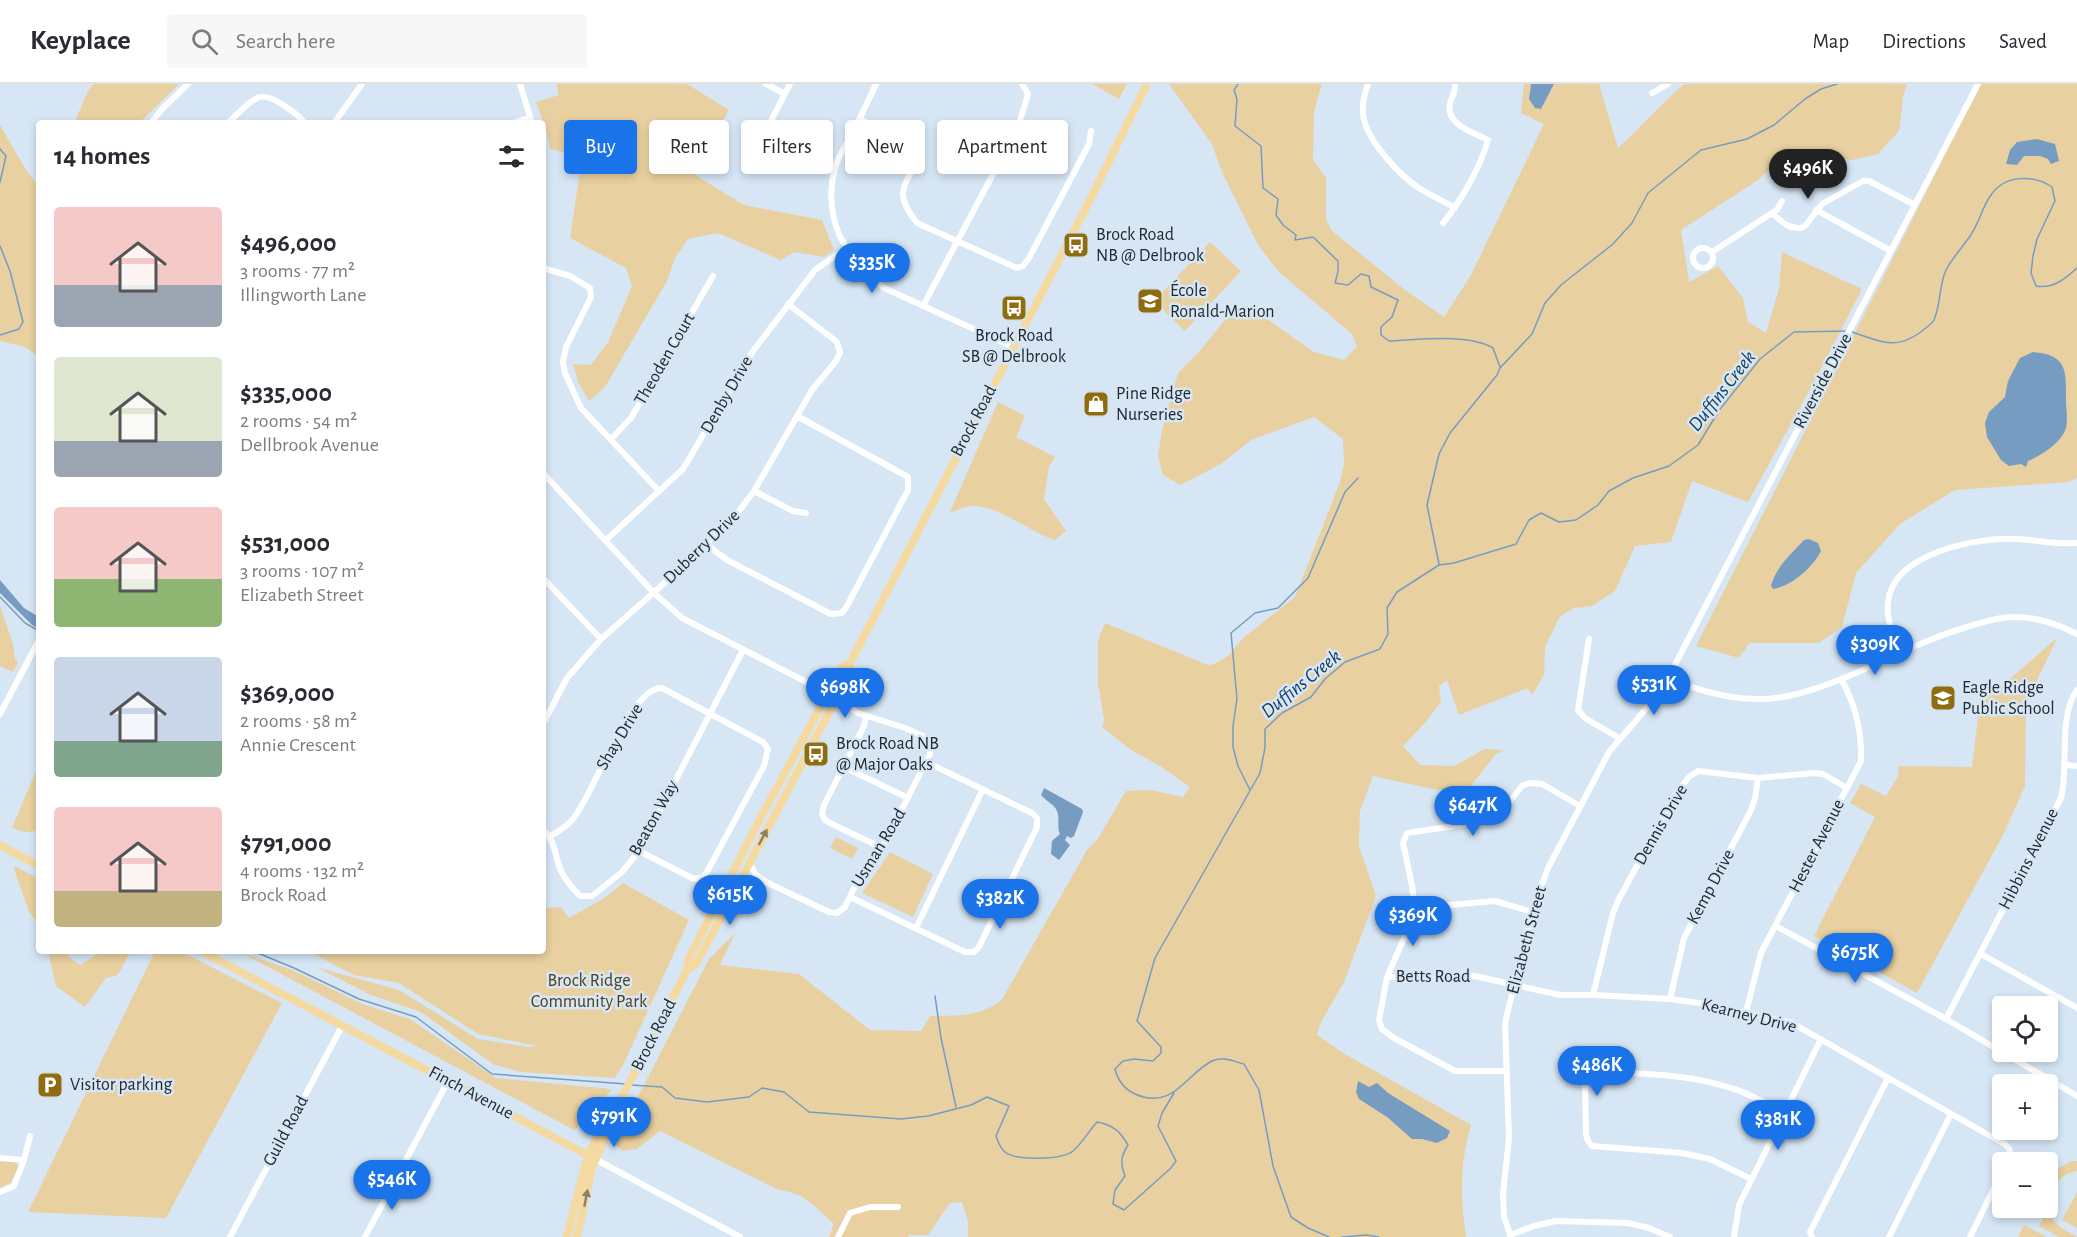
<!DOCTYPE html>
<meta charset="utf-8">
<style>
:root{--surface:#fff;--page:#f7f7f7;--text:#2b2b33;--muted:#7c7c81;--line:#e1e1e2;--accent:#1a73e8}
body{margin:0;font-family:"Alegreya Sans",sans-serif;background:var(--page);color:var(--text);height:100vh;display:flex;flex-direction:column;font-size:22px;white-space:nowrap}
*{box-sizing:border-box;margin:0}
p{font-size:20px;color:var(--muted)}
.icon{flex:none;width:33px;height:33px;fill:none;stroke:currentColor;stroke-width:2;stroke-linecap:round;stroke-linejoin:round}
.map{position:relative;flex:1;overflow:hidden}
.side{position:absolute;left:36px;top:36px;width:510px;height:834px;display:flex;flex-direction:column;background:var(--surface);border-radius:6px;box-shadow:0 3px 9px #0003}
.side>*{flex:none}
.hud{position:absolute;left:564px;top:36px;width:570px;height:54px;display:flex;gap:12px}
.buttons{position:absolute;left:1992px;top:912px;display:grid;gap:12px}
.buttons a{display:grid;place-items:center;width:66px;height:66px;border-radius:6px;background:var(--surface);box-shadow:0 3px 9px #0003;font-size:30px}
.price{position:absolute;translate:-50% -51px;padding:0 14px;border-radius:21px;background:var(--accent);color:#fff;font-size:20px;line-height:39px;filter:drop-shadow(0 2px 3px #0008)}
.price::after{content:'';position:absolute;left:50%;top:36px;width:18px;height:14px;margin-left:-9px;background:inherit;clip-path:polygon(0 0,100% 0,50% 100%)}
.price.current{background:#222;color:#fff}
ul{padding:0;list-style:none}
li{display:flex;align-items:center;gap:18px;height:150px;padding:0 18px}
li span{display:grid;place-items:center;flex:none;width:168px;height:120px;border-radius:6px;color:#555}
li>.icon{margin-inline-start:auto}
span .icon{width:72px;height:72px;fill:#fffc;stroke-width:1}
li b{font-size:26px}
h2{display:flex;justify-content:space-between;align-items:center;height:72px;padding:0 18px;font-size:26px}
.pill{padding:0 21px;border-radius:6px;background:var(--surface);box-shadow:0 3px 9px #0003;font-size:21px;line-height:54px}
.pill.current{background:var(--accent);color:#fff}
header{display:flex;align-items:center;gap:36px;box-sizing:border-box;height:84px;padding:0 30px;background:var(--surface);border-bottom:2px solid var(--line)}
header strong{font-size:28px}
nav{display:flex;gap:33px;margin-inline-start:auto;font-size:21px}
.search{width:420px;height:54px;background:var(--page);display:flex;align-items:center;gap:15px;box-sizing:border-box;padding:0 21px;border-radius:6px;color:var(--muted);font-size:22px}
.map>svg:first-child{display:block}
.green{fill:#e9d0a0}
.water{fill:#779cc2}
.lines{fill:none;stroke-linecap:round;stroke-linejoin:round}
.stream{stroke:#779cc2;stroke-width:1.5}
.minor{stroke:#fff;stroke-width:6}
.major{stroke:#f4d9a0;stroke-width:8}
.oneway{fill:#8c8167}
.labels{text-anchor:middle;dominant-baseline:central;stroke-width:5;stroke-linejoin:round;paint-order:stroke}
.poi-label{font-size:18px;fill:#23292e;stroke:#d6e6f5;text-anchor:start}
.street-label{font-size:18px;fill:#23292e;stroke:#d6e6f5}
.park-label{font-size:18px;fill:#4e3d16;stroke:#d6e6f5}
.water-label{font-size:20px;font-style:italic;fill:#123c61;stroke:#d6e6f5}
</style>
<header>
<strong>Keyplace</strong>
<div class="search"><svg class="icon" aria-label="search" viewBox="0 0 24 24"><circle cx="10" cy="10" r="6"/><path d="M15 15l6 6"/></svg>Search here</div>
<nav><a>Map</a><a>Directions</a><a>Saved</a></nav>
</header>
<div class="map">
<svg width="2077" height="1153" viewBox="0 0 2077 1153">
<rect width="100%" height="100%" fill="#d6e6f5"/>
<path class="green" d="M94,0H179L139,39H74L89,5Z
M556,0H687L729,26L692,89L744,121L822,136L834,166L824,173L794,168L781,176L718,149L688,155L675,174L667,197L605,303L589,317L578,298L573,280L591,281L608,258L632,202L626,184L570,154L582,73L550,65L547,49L536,18L559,11Z
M1092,0H1127L1119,15Z
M1169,0H1322L1314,28L1313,75L1326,94V135L1331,146L1405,206L1444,233L1471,191L1544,40L1521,29L1524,0H1531L1541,25L1554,0H1599L1618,64C1641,43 1661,20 1684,0H1907L1903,13L1899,47L1878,70L1852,76L1822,72L1796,90L1774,81L1758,96L1681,146L1689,198L1718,182L1743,214L1748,238L1766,249L1779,205L1782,168L1862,205L1818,291L1748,418L1692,397L1671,458L1635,462L1615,507L1592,522L1574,524L1560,532L1545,563L1544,591L1532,611L1528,604L1459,631L1447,596L1439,602L1441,618L1425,639L1403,662L1420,681L1454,682L1485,665L1504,666L1496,670L1469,704L1437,706L1373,692L1360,727L1359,762L1376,812L1344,898L1320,940L1317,951L1343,969L1471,1041C1460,1078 1460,1114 1466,1153H968V1138L962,1118L950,1119L928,1151H909L908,1153H829L834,1140C818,1125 802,1107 779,1106L660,1047L637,1065L623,1067L614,1059L709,875L735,849L720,881L799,890L870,946L921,947L930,932C960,931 975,934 1001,917L1087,766L1097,756L1126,707L1151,706L1183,713L1190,703L1160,682L1131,666L1102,643L1104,636L1098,599V556L1105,539L1208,581L1214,580L1228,572L1243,554L1295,513L1340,398L1344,381L1343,355L1314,333L1251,356L1221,380L1180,401L1163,391L1158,372L1162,346L1178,289L1200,267L1223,238L1242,225L1270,237L1314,268L1344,276L1357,263L1352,250L1279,188L1258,161L1222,88L1212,60Z
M1981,0H2077V394L2069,398L1955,406L1900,440L1856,489L1842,543L1819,559H1749L1739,574L1696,562Z
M0,41L26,86L39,103V273L25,263L0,257Z
M1210,158L1241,187L1185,247L1154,217Z
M998,318L1025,332L1016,353L1055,373L1049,383L1044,415L1066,447L1055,456C1028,447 1006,426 977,422C969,421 958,426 950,428Z
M0,522L13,560L15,575L18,579L13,588L0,582Z
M2057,554L2026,620L2025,702L2004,749L1917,909L1814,852L1875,733L1850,719L1861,700L1886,712L1898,692L1899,682L1972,683L1978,634L1983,629V618Z
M39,680V747L24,748L12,744Z
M836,753L858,764L852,775L830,764Z
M890,768L933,790L913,833L862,809Z
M15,782L39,795V841L29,828L14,785Z
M623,799L689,836L625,977L615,994L520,988L493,980L421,928L371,911L316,883L399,906L478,955L528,963L537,962L478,950L399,899L354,891L308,867H543V845L548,844L543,843V824L561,823L569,834L606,813Z
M48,867H67L69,873L80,881L102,867H131L118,891L106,894L85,923L56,902Z
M155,867H180L282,919L166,1134L28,1128Z
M242,869L292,886L365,921L410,935L496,994L612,1005L583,1039L574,1046Z
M0,1077L15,1078L19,1083L10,1099L0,1104Z
M2072,1077H2077V1087C2054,1091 2041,1116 2054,1137C2060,1145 2070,1148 2077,1153H2059L2039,1142L2043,1135L2039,1124H2048V1093L2059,1084Z
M2077,1108V1144L2062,1136Z
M2024,1141L2047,1153H2018Z"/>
<path class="water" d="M1531,0H1554L1541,25L1535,24L1529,15Z
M2037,55L2055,60L2059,77L2051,80L2048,75L2040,72H2024L2017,81L2006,80L2010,66L2017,58Z
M2033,268C2068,271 2066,287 2066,316C2066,324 2068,336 2066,344C2061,359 2042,371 2028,377L2026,383L2021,380L2009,382L2001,376L1987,353L1985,339L1989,328L2005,313L2008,297L2020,274Z
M1809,455L1818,459L1821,467C1813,483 1792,502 1773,505L1771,502C1776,483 1791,470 1804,456Z
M0,496L24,524L39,533V545L32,541L0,509Z
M1044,704L1082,725L1083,728L1074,752L1071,754L1067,752L1065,756L1070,761L1059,776L1051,770L1052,757L1060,750C1056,742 1061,733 1056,725C1053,720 1046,717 1041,711Z
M1358,997L1369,1003L1377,999L1388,1009L1450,1047L1447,1054L1437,1059L1422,1055H1412L1387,1033L1359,1015L1356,1008Z"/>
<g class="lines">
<path class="stream" d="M1238,0L1234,6L1237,15L1235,42L1261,62L1263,104L1278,115L1276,131L1283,141L1296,151L1295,156L1313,153L1338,177V188L1335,199L1348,201L1361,190L1369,192L1371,203L1398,216L1392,233L1381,243V251L1389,257C1418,256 1468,249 1493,264L1500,283
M0,65L6,72L0,98
M0,162L10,187L23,238L19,245L0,251
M1852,248C1879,257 1895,267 1921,248C1925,244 1932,240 1934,236C1941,220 1939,201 1946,186C1953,173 1962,164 1970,152C1979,140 1982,123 1991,111C2005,90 2034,91 2052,103L2055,117L2037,155L2033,172L2031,189L2036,202C2053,205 2065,195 2077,184
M1439,480L1427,421L1439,370L1450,349L1497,291L1500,284L1532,250L1545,219L1561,201L1613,160L1632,139L1648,109L1701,66L1747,55L1774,41L1805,15L1821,5L1837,0
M0,513L25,539L39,547
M1250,706L1238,682L1233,663V642L1237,615L1231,549L1255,529L1278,524L1308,494L1345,408L1358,394
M253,867L294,884L359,915L416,933L492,990L626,1000
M935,912L941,954L956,1023
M631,1001L662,1003L675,1014L707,1018L749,1013L762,1004L784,1008L809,1028L901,1035L928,1032L971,1021L987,1013L1009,1022L996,1052C998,1058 1000,1064 1005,1068C1016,1077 1062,1076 1073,1067C1082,1059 1089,1047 1097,1038C1113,1041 1120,1047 1128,1061C1121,1072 1120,1079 1125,1092L1115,1106L1113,1120L1124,1126L1171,1084L1176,1077L1158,1042L1162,1029L1174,1009
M1329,1153L1308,1144L1291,1133L1273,1082L1259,1006L1244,980C1233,977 1222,972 1212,977C1186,990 1173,1027 1135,1010C1124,1005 1118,997 1115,985L1123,977L1134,975L1153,977L1161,969V963L1137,937L1155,874L1260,689L1265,664V645L1282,629L1311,613L1325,595L1345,578L1380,565L1388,550L1387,524L1397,508L1439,481L1454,479L1516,460L1529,436L1541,429L1559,438L1576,436L1598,421L1609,407L1633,394L1669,382L1698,361L1720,325L1760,275L1794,248L1847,247
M1342,1153L1367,1151L1379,1153"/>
<path class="minor" d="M520,0L532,39
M766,0L785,10
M876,0C868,18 859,36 850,54C845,63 838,73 835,83C822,136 844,172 884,204L1013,263
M1368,0C1364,11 1361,24 1364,36C1370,59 1399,91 1419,104C1430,111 1443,117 1455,124
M1652,9L1668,0
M860,35L913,64L918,76C902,104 895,111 917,139L1017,184L1023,182L1029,174L1089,60L1091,47
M151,39L162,25L188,0
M228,39C237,31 246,20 257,14C269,7 297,30 305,39
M334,39L362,0
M513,39L530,33
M913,64L921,53
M754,79L755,68L790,0
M1816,126L1891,167
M1772,129L1777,126L1782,117
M1443,139C1461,117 1480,84 1488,56C1472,48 1445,40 1450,19C1452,12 1456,7 1455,0
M1693 174a10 10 0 1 1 20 0a10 10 0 1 1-20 0Z
M1712,168L1772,129C1780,137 1789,145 1801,144L1806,141L1822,120L1863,97H1869L1915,121
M543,184L570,192L590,204L591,213L566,263L563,278L565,289L581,324L659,407
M923,222L1018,43L1028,10L1022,0
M611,355L631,334L713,192
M543,389L654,509L682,534L814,602L858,629L905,644L925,653L930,659V670L882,764L857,798L845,823L837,829L829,828L768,799L756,791L749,779
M754,407L793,427L806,429
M606,456L683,385L753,267L815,186L845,165
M707,461L727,476L831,530L842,529L847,522L908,406V393L797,332
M543,494L601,555
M1589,555L1578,626L1585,634L1619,654
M1899,568C1894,552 1886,536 1888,519C1892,469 1977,453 2017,455C2038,456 2057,461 2077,459
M1668,594C1709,611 1752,622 1797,610C1856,595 1908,560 1967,543C1983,538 1999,533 2016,533C2037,533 2059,541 2077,550
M0,630L39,556
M866,632L864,642L824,721L822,730L825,736L830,739L882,764
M543,640L567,594L601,555L660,503L733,435L754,407L812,306L836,277L840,269L837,258L788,220
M2066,681L2077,682
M844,683L908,714
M543,746C556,757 555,775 562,789C567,798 573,805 580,812H592L622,788L639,767L743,566
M550,752C558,748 567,742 573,735C593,712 630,602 662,604L763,658L768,665L764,682L708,786L703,793L694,795L639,767
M741,793L762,798
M850,813L965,868H974L979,863L1037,743V734L1032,729L926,678
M1415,824L1495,817L1532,828
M1776,842L1946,935L2077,1012
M916,844L983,705
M1981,870L2077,924
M1387,893L1441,895L1475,892L1560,911H1593L1670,915L1707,920L1792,939L2006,1061L2010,1066L2007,1078
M1593,911L1613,829L1618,817L1675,711L1689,693L1698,687L1758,694L1814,689L1823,690L1847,704
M1670,915L1684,854L1751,726L1755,714L1758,694
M1746,928L1761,869L1861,677C1862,647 1856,621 1841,595
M1946,935L2061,714C2069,681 2058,632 2077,606
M1506,987H1455L1394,954L1382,945L1379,936L1387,893L1412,836L1415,824L1412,801L1403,759L1407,749L1488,737L1500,730L1522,702L1529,699L1542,700L1580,722
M0,1074L24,1076
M595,1075L740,1153
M1751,1095L1710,1075L1682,1069L1592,1062L1588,1057L1586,1051L1585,995L1593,988C1639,989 1690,990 1734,1005C1751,1010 1768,1021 1784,1029
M0,1108L14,1102L24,1076L30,1052
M1510,1151L1534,1142L1556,1137L1628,1139L1649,1144L1670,1153
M230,1153L342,942
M365,1153L448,997
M838,1153L850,1129L870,1123H898
M1511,1153L1504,1133L1503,1110L1509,1054L1505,939L1532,828L1548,784L1609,668L1650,620L1668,594L1978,0
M1734,1153L1739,1121L1821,955
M1812,1153L1810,1148L1888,994
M1889,1153L1951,1030
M1970,1153L2002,1088"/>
<path class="major" d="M0,761L39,782
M201,867L595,1075
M687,886L696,880L850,589V579L1090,116L1147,0
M567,1153L588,1071L599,1050L604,1048
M577,1153L592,1084L605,1054L604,1048L687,886L688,876L761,733L842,583L850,579"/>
</g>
<defs><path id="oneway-solid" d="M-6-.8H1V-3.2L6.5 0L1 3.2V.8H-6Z" transform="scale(1.5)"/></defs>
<g class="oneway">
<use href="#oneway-solid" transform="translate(763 753) rotate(-62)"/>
<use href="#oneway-solid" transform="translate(586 1114) rotate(-79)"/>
</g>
<defs>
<g id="bus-square" transform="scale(1.35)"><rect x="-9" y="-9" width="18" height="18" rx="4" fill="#906c11" stroke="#d6e6f5"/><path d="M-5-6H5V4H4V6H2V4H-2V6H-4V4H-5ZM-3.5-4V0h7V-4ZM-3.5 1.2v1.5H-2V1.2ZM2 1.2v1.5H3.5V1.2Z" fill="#fff"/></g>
<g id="school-square" transform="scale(1.35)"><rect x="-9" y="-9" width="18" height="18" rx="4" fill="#906c11" stroke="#d6e6f5"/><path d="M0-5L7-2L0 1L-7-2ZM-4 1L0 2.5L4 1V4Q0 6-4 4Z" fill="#fff"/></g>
<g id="shop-square" transform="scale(1.35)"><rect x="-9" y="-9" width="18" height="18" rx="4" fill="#906c11" stroke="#d6e6f5"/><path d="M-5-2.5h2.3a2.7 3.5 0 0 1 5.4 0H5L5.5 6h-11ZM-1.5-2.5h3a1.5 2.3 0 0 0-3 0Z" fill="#fff"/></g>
<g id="parking-square" transform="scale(1.35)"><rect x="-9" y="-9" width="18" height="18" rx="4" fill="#906c11" stroke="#d6e6f5"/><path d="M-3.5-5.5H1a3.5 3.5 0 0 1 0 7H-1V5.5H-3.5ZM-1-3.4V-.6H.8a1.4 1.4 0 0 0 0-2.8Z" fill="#fff"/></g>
</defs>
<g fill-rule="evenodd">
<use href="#bus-square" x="1076" y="161"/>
<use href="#school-square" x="1150" y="217"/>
<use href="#bus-square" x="1014" y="224"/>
<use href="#shop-square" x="1096" y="320"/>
<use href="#school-square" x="1943" y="614"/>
<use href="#bus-square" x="816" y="670"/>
<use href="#parking-square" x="50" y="1001"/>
</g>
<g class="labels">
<g class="poi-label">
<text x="1096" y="151">Brock Road<tspan x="1096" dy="21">NB @ Delbrook</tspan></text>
<text x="1170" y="207">École<tspan x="1170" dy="21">Ronald-Marion</tspan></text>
<text x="1014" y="252" text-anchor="middle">Brock Road<tspan x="1014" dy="21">SB @ Delbrook</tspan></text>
<text x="1116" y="310">Pine Ridge<tspan x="1116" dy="21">Nurseries</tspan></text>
<text x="1962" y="604">Eagle Ridge<tspan x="1962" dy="21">Public School</tspan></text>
<text x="836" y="660">Brock Road NB<tspan x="836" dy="21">@ Major Oaks</tspan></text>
<text x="70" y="1001">Visitor parking</text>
</g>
<g class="street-label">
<text transform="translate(665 275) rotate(-60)">Theoden Court</text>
<text transform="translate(1823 297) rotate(-62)">Riverside Drive</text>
<text transform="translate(727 311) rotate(-60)">Denby Drive</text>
<text transform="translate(974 337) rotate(-62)">Brock Road</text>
<text transform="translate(702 463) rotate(-44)">Duberry Drive</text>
<text transform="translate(620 653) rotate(-59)">Shay Drive</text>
<text transform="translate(654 734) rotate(-61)">Beaton Way</text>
<text transform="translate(1661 741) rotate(-60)">Dennis Drive</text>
<text transform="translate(1817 762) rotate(-63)">Hester Avenue</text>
<text transform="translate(879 764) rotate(-59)">Usman Road</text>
<text transform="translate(2029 775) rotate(-63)">Hibbins Avenue</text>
<text transform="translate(1711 803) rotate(-62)">Kemp Drive</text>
<text transform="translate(1527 856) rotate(-75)">Elizabeth Street</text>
<text x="1433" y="893">Betts Road</text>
<text transform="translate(1749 932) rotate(14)">Kearney Drive</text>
<text transform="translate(654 951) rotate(-63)">Brock Road</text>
<text transform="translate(471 1009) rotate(28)">Finch Avenue</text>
<text transform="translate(286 1047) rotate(-62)">Guild Road</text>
</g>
<g class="park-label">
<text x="589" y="897">Brock Ridge<tspan x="589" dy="21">Community Park</tspan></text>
</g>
<g class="water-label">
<text transform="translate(1722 307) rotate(-52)">Duffins Creek</text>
<text transform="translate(1301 600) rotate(-39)">Duffins Creek</text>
</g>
</g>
</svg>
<div class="buttons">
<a><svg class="icon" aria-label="locate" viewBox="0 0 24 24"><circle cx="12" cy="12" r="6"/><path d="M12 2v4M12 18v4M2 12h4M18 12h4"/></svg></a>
<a>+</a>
<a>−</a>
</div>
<b class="price current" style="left:1808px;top:116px">$496K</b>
<b class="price" style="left:872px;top:210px">$335K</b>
<b class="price" style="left:1875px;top:592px">$309K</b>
<b class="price" style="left:1654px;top:632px">$531K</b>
<b class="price" style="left:845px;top:635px">$698K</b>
<b class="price" style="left:1473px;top:753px">$647K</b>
<b class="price" style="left:730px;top:842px">$615K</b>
<b class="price" style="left:1000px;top:846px">$382K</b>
<b class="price" style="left:1413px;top:863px">$369K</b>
<b class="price" style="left:1855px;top:900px">$675K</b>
<b class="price" style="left:1597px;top:1013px">$486K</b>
<b class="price" style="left:614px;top:1064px">$791K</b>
<b class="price" style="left:1778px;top:1067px">$381K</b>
<b class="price" style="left:392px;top:1127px">$546K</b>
<div class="hud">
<a class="pill current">Buy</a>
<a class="pill">Rent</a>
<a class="pill">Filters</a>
<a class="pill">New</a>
<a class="pill">Apartment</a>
</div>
<section class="side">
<h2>14 homes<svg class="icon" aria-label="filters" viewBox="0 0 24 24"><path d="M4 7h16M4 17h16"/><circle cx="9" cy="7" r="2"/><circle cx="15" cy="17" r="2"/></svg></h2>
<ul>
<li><span style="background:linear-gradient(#f6c9c9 65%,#9aa5b1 0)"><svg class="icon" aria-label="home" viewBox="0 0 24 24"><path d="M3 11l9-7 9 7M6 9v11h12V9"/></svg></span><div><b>$496,000</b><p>3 rooms · 77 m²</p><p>Illingworth Lane</p></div></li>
<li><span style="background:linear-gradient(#dfe7d0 70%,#9aa5b1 0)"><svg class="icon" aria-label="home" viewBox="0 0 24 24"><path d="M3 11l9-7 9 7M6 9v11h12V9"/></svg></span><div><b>$335,000</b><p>2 rooms · 54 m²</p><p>Dellbrook Avenue</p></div></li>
<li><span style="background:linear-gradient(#f6c9c9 60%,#8fb573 0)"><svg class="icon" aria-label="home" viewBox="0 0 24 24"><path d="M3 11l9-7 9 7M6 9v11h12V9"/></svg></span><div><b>$531,000</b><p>3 rooms · 107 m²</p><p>Elizabeth Street</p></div></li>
<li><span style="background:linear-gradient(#c9d6e8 70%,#7fa58c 0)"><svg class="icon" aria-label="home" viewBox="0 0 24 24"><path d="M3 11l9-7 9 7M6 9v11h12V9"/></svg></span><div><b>$369,000</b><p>2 rooms · 58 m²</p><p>Annie Crescent</p></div></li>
<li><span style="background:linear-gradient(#f6c9c9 70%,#c2b280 0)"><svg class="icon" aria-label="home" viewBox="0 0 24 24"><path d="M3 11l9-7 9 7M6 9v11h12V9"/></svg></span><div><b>$791,000</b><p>4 rooms · 132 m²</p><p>Brock Road</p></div></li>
</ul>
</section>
</div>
